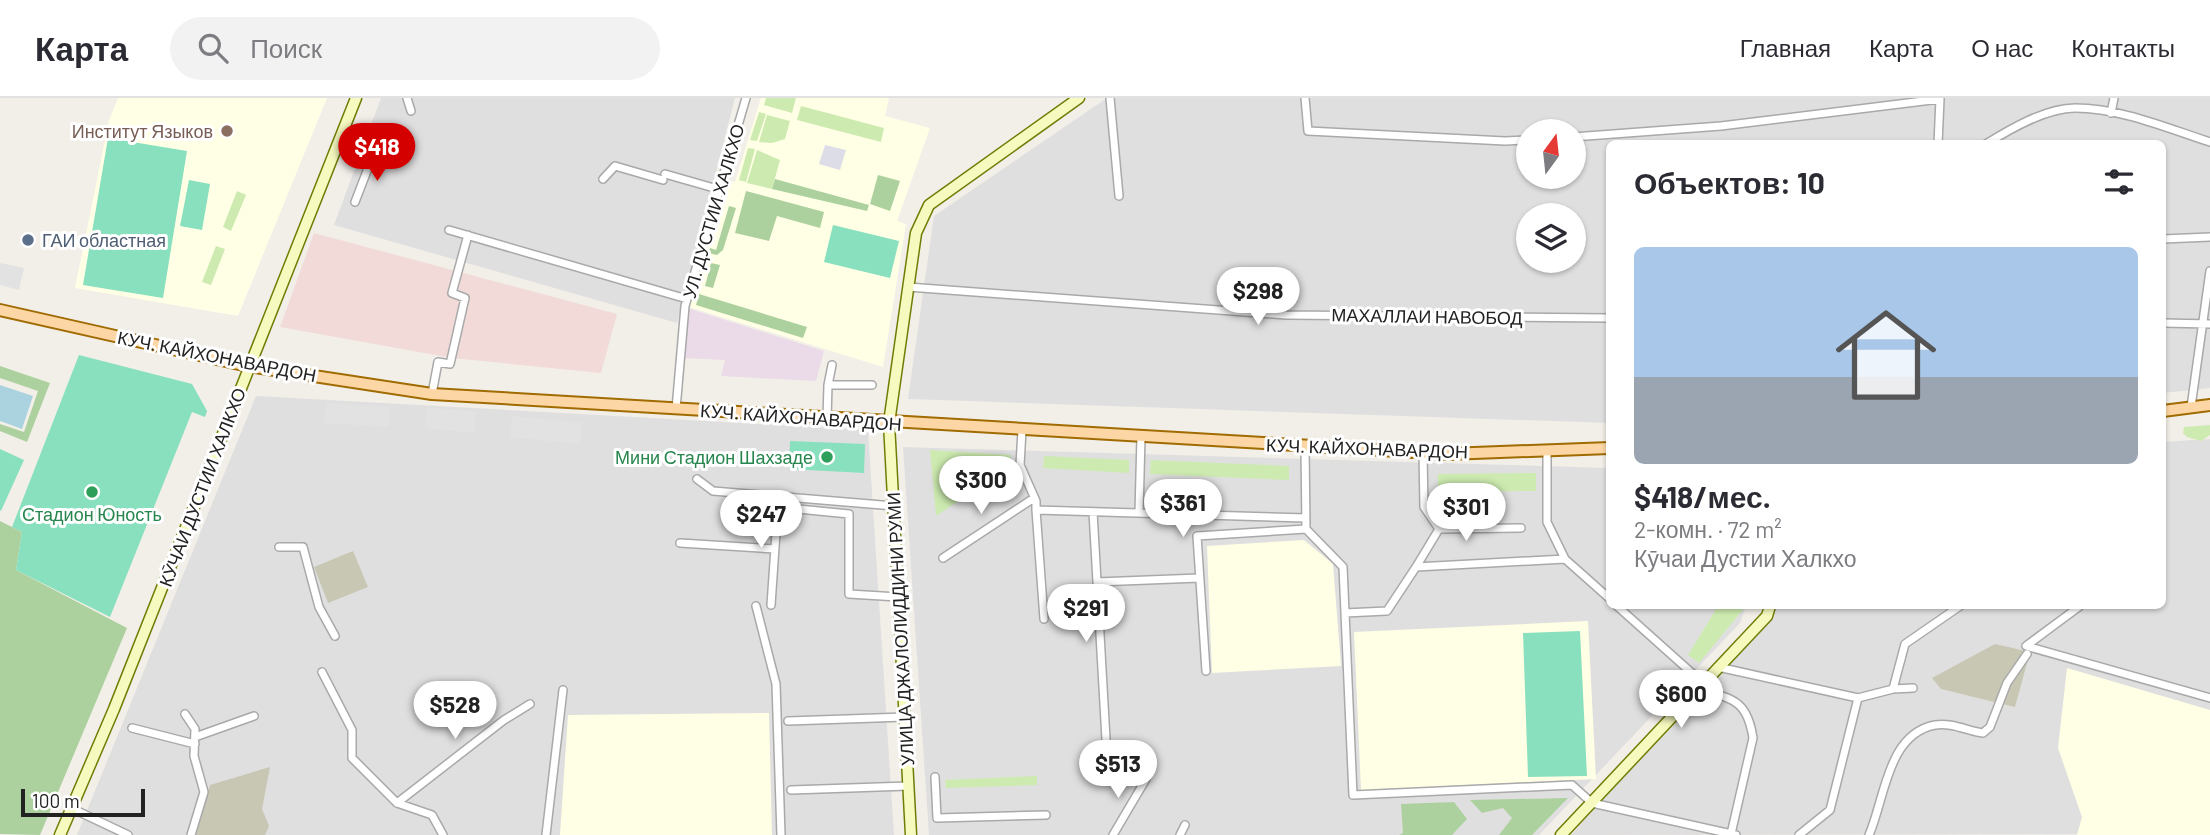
<!DOCTYPE html>
<html lang="ru">
<meta charset="utf-8">
<style>
:root{--surface:#fff;--page:#f2f2f3;--text:#2b2b33;--muted:#7c7c81;--line:#e1e1e2;--accent:#d40000}
body{margin:0;font-family:Barlow,sans-serif;background:var(--page);color:var(--text);height:100vh;display:flex;flex-direction:column;font-size:26px;white-space:nowrap}
*{box-sizing:border-box;margin:0}
p{font-size:23px;color:var(--muted)}
.icon{flex:none;width:38px;height:38px;fill:none;stroke:currentColor;stroke-width:2;stroke-linecap:round;stroke-linejoin:round}
.map{position:relative;flex:1;overflow:hidden}
.details{position:absolute;left:1606px;top:42px;width:560px;height:469px;display:flex;flex-direction:column;background:var(--surface);border-radius:10px;box-shadow:0 2px 5px #0004}
.details>*{flex:none}
.needle{width:46px;rotate:15deg}
.controls{position:absolute;left:1516px;top:21px;display:grid;gap:14px}
.controls a{display:grid;place-items:center;width:70px;height:70px;border-radius:50%;background:var(--surface);box-shadow:0 2px 5px #0004;font-size:35px}
.scale{position:absolute;left:21px;bottom:18px;width:124px;box-sizing:border-box;padding-left:7px;border:4px solid #222;border-top:0;font-size:19px;line-height:24px;white-space:nowrap;color:#222;-webkit-text-stroke:5px #fff;paint-order:stroke}
.price{position:absolute;translate:-50% -60px;padding:0 16px;border-radius:24px;background:#fff;color:#222;font-size:23px;line-height:46px;filter:drop-shadow(0 2px 4px #0008)}
.price::after{content:'';position:absolute;left:50%;top:42px;width:21px;height:16px;margin-left:-10px;background:inherit;clip-path:polygon(0 0,100% 0,50% 100%)}
.price.selected{background:var(--accent);color:#fff}
ul{padding:0;list-style:none}
li{display:grid;align-content:center;gap:14px;height:371px;padding:0 28px}
li span{display:grid;place-items:center;height:217px;border-radius:10px;color:#555}
li>.icon{margin-inline-start:auto}
span .icon{width:126px;height:126px;fill:#fffc;stroke-width:1}
li b{font-size:30px}
h2{display:flex;justify-content:space-between;align-items:center;height:84px;padding:0 28px;font-size:30px}
header{display:flex;align-items:center;gap:42px;box-sizing:border-box;height:98px;padding:0 35px;background:var(--surface);border-bottom:2px solid var(--line)}
header strong{font-size:33px}
nav{display:flex;gap:38px;margin-inline-start:auto;font-size:24px}
.search{width:490px;height:63px;background:var(--page);display:flex;align-items:center;gap:18px;box-sizing:border-box;padding:0 24px;border-radius:38px;color:var(--muted);font-size:26px}
.map>svg:first-child{display:block}
.residential{fill:#e0dfdf;fill-rule:evenodd}
.commercial{fill:#f2dad9}
.industrial{fill:#ebdbe8}
.education{fill:#ffffe5}
.construction{fill:#c7c7b4}
.grass{fill:#cdebb0}
.forest{fill:#add19e}
.pitch{fill:#88e0be}
.parking{fill:#e2e2e2}
.plaza{fill:#dddde8}
.water{fill:#aad3df}
.lines{fill:none;stroke-linecap:round;stroke-linejoin:round}
.street-casing{stroke:#a9a9a9;stroke-width:10}
.secondary-casing{stroke:#707d05;stroke-width:13}
.primary-casing{stroke:#a06b00;stroke-width:14}
.street{stroke:#fff;stroke-width:7}
.secondary{stroke:#f7fabf;stroke-width:10}
.primary{stroke:#fcd6a4;stroke-width:10}
.education-dot{fill:#8d6e63;stroke:#fff;stroke-width:2.5}
.service-dot{fill:#5c6f8a;stroke:#fff;stroke-width:2.5}
.leisure-dot{fill:#2e9e5b;stroke:#fff;stroke-width:2.5}
.labels{text-anchor:middle;dominant-baseline:central;stroke-width:6;stroke-linejoin:round;paint-order:stroke}
.education-label{font-size:18px;fill:#785e54;stroke:#fff;text-anchor:end}
.street-label{font-size:18px;fill:#222;stroke:#fff}
.service-label{font-size:18px;fill:#4e5e75;stroke:#fff;text-anchor:start}
.leisure-label{font-size:18px;fill:#27864d;stroke:#fff;text-anchor:end}
</style>
<header>
<strong>Карта</strong>
<div class="search"><svg class="icon" aria-label="search" viewBox="0 0 24 24"><circle cx="10" cy="10" r="6"/><path d="M15 15l6 6"/></svg>Поиск</div>
<nav><a>Главная</a><a>Карта</a><a>О нас</a><a>Контакты</a></nav>
</header>
<div class="map">
<svg width="2210" height="737" viewBox="0 0 2210 737">
<rect width="100%" height="100%" fill="#f2efe9"/>
<path class="residential" d="M381,0H735L677,225L334,127Z
M1107,0H2210V290L2163,295V46H1610V325L908,301L934,118ZM1528,33H1573V79H1528ZM1528,117H1573V163H1528Z
M256,298L868,332L894,737H77Z
M2210,341V736L1571,737L1779,508H2163V344Z
M903,349L1610,370V508H1746L1740,525L1539,737H929Z"/>
<path class="commercial" d="M314,135L617,216L601,275L452,260L280,229Z"/>
<path class="industrial" d="M687,210L824,253L816,283L721,278L725,262L684,260Z"/>
<path class="education" d="M118,0H327L238,218L75,190L109,23Z
M761,0H889L885,18L930,30L897,123L906,126L883,269L689,209L730,83L735,84Z
M1304,442L1333,466L1341,568L1212,575L1207,448Z
M1588,523L1596,681L1361,692L1354,534Z
M2067,570L2210,612V737H2077L2082,719L2058,650Z
M769,615L772,737H560L568,617Z"/>
<path class="construction" d="M353,453L368,489L328,505L314,469Z
M1995,546L2030,554L2015,609L1941,591L1932,580Z
M270,669L262,711L269,728L265,737H196L210,687Z"/>
<path class="grass" d="M766,0H796L792,15L764,7Z
M801,8L884,30L881,44L797,22Z
M759,14L766,16L757,43L750,42Z
M767,17L790,23L785,41L772,45L759,44Z
M748,50L755,51L746,84L739,82Z
M757,52L780,62L772,91L747,85Z
M237,93L246,97L231,133L223,129Z
M216,148L225,151L211,187L202,184Z
M2210,327V337L2201,343L2187,339L2183,335L2184,329Z
M930,352L1011,357L1010,368L936,418Z
M1044,358L1129,362V375L1043,370Z
M1151,362L1289,368V382L1150,376Z
M1536,375V393L1438,394V376Z
M1718,508H1746L1699,565L1688,557Z
M1037,678V687L946,690L945,682Z"/>
<path class="forest" d="M878,77L900,83L890,113L870,106Z
M775,81L869,107L867,113L772,91Z
M746,93L824,114L820,130L777,118L769,143L735,135Z
M729,108L736,110L723,152L717,157L708,155L710,150L716,152Z
M711,165L720,167L713,190L705,188Z
M699,196L807,229L803,240L696,207Z
M0,268L50,285L27,344L0,333V326L24,334L38,293L0,280Z
M0,423L22,434L16,472L127,530L40,737L0,736Z
M1568,700L1532,737H1499L1512,720L1503,710L1482,715L1470,702Z
M1454,704L1467,721L1452,737H1399L1403,735L1401,706Z"/>
<path class="pitch" d="M108,40L187,53L163,200L83,187Z
M189,82L210,86L202,132L180,128Z
M833,127L899,143L890,180L824,164Z
M79,257L192,286L207,313L205,319L192,314L110,519L16,472L22,434L12,429Z
M790,343L865,346L864,375L789,371Z
M0,351L24,362L1,413L0,412Z
M1580,533L1587,678L1528,679L1523,535Z"/>
<path class="parking" d="M0,165L24,170L19,192L0,187Z
M327,305L390,309L389,329L324,325Z
M427,309L476,314L474,335L425,330Z
M512,318L582,325L580,346L510,339Z"/>
<path class="plaza" d="M825,47L846,52L840,72L819,66Z"/>
<path class="water" d="M0,287L33,298L22,331L0,323Z"/>
<g class="lines">
<g class="street-casing">
<path id="street" d="M407,0L411,13
M1110,0L1119,98
M1305,0L1308,33L1505,43L1528,42
M2111,15L2114,0
M341,38L376,50
M1573,39L1721,28L1940,1L1938,46
M1986,46C2010,31 2046,10 2075,10C2120,10 2167,30 2210,44
M665,76L721,92
M603,81L615,68L663,82
M355,104L377,47L390,51
M449,132L687,201
M2163,141L2210,139
M908,189L1286,217L1610,220
M2163,225L2210,226
M828,287H872
M432,296L438,264L450,266L465,200L452,195L468,137
M2191,309L2210,173
M676,311L685,208L746,0
M827,321L828,287L832,267
M1022,332L1020,367L1036,403V412L1306,420
M1305,348L1306,431L1343,469L1353,697L1572,687L1592,705L1736,737
M1547,352V424L1565,461
M1423,355L1424,409L1439,431
M697,381L713,393L894,408
M778,409L849,416V496L898,499
M1036,412L1044,521
M1093,414L1108,676
M1139,415L1141,339
M680,445L775,451
M279,449H303L319,509L335,538
M943,460L1034,400
M1416,469L1439,431L1521,430
M1097,484L1199,480
M771,507L778,406
M756,508L776,586L781,737
M1617,508L1703,585
M2080,508L2026,548L2210,600
M1345,515L1387,513L1416,469L1565,461L1610,501
M1718,569L1858,600L1893,591L1913,590
M1206,573L1197,438L1306,431
M322,574L352,632V660L397,705L432,717L443,737
M1698,591C1732,601 1747,601 1753,640L1731,736
M1893,591L1905,546L1960,508
M185,616L195,631L194,658L204,694L191,737
M788,623L905,619
M132,630L195,646
M195,639L254,618
M935,679L937,720L1046,717
M791,692L908,688
M397,705L504,622L530,606
M71,710L128,737
M546,737L563,592
M1113,737L1146,681
M1180,737L1185,727
M1799,737L1830,712L1858,600
M1869,737C1885,701 1887,636 1935,627C1951,624 1968,633 1983,635L1990,629L2007,585L2027,556"/>
</g>
<g class="secondary-casing">
<path id="secondary" d="M60,737L114,611L356,0
M911,737L889,325L916,135L929,107L1079,0
M1561,737L1767,518L1770,508"/>
</g>
<g class="primary-casing">
<path id="primary" d="M0,212L248,268L432,296L1448,356L1610,350
M2163,313L2210,307"/>
</g>
<use href="#street" class="street"/>
<use href="#secondary" class="secondary"/>
<use href="#primary" class="primary"/>
</g>
<circle class="education-dot" cx="227" cy="33" r="7"/>
<circle class="service-dot" cx="28" cy="142" r="7"/>
<g class="leisure-dot">
<circle cx="827" cy="359" r="7"/>
<circle cx="92" cy="394" r="7"/>
</g>
<g class="labels">
<g class="education-label">
<text x="213" y="33">Институт Языков</text>
</g>
<g class="street-label">
<text transform="translate(713 113) rotate(-74)">УЛ. ДУСТИИ ХАЛКХО</text>
<text transform="translate(1427 218) rotate(1)">МАХАЛЛАИ НАВОБОД</text>
<text transform="translate(217 258) rotate(11)">КУЧ. КАЙХОНАВАРДОН</text>
<text transform="translate(801 319) rotate(4)">КУЧ. КАЙХОНАВАРДОН</text>
<text transform="translate(1367 350) rotate(2)">КУЧ. КАЙХОНАВАРДОН</text>
<text transform="translate(202 389) rotate(-69)">КӮЧАИ ДУСТИИ ХАЛКХО</text>
<text transform="translate(900 531) rotate(-93)">УЛИЦА ДЖАЛОЛИДДИНИ РУМИ</text>
</g>
<g class="service-label">
<text x="42" y="142">ГАИ областная</text>
</g>
<g class="leisure-label">
<text x="813" y="359">Мини Стадион Шахзаде</text>
<text x="92" y="416" text-anchor="middle">Стадион Юность</text>
</g>
</g>
</svg>
<div class="controls">
<a><svg class="needle" viewBox="-14 -14 28 28"><path d="M0-13l5 13h-10z" fill="#e53935"/><path d="M0 13l5-13h-10z" fill="#7c7c81"/></svg></a>
<a><svg class="icon" aria-label="layers" viewBox="0 0 24 24"><path d="M12 4l9 5-9 5-9-5zM3 14l9 5 9-5"/></svg></a>
</div>
<div class="scale">100 m</div>
<b class="price selected" style="left:377px;top:85px">$418</b>
<b class="price" style="left:1258px;top:229px">$298</b>
<b class="price" style="left:981px;top:418px">$300</b>
<b class="price" style="left:1183px;top:441px">$361</b>
<b class="price" style="left:1466px;top:445px">$301</b>
<b class="price" style="left:761px;top:452px">$247</b>
<b class="price" style="left:1086px;top:546px">$291</b>
<b class="price" style="left:1681px;top:632px">$600</b>
<b class="price" style="left:455px;top:643px">$528</b>
<b class="price" style="left:1118px;top:702px">$513</b>
<section class="details">
<h2>Объектов: 10<svg class="icon" aria-label="filters" viewBox="0 0 24 24"><path d="M4 7h16M4 17h16"/><circle cx="9" cy="7" r="2"/><circle cx="15" cy="17" r="2"/></svg></h2>
<ul>
<li><span style="background:linear-gradient(#a9c7e8 60%,#9aa5b1 0)"><svg class="icon" aria-label="home" viewBox="0 0 24 24"><path d="M3 11l9-7 9 7M6 9v11h12V9"/></svg></span><div><b>$418/мес.</b><p>2-комн. · 72 m²</p><p>Кӯчаи Дустии Халкхо</p></div></li>
</ul>
</section>
</div>
